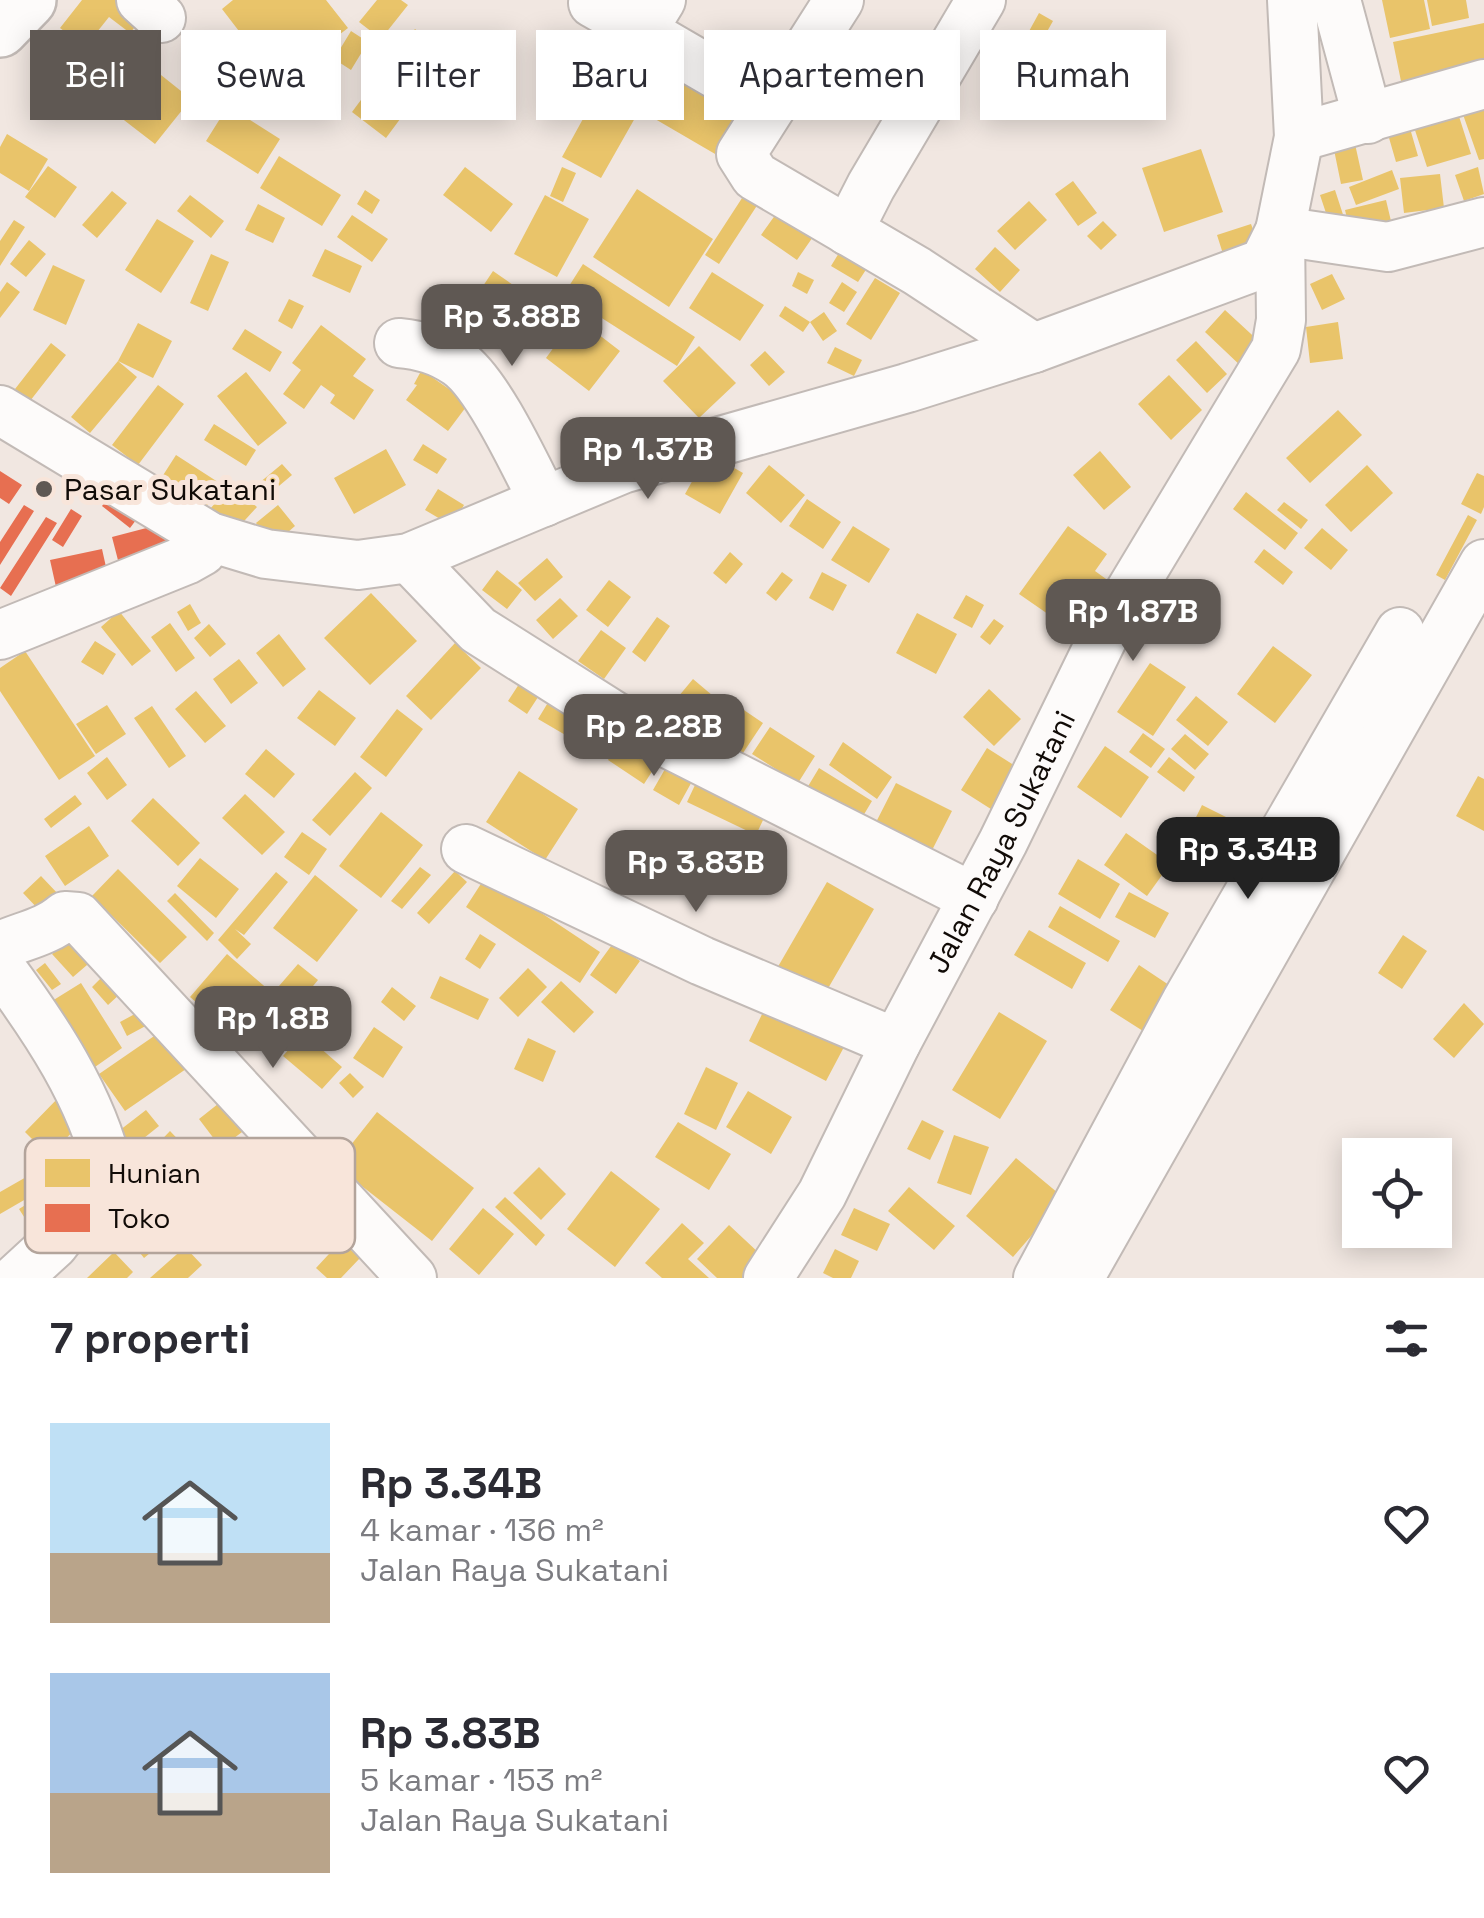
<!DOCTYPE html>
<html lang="id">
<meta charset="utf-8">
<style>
:root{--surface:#fff;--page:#f2f2f3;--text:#2b2b33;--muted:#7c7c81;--accent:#5f5853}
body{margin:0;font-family:"Space Grotesk",sans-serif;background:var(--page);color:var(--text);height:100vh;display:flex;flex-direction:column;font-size:38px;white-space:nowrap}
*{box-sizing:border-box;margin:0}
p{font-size:32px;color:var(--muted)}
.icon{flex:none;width:55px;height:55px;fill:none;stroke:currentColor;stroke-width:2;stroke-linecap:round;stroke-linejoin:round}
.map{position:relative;height:1278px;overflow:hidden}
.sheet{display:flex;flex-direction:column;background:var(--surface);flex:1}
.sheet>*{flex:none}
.guide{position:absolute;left:30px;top:30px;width:1425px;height:90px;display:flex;gap:20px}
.fabs{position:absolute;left:1342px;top:1138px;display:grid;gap:20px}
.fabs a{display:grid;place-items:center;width:110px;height:110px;border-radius:0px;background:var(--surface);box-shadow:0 5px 25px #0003;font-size:50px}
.price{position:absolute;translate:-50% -85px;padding:0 22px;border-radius:20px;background:var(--accent);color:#fff;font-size:32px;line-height:65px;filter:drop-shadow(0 2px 5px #0008)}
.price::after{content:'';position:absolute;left:50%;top:60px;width:30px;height:22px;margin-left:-15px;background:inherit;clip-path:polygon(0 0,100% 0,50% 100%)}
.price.selected{background:#222;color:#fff}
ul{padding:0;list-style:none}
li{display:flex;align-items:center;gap:30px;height:250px;padding:0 50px}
li span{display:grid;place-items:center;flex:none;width:280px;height:200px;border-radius:0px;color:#555}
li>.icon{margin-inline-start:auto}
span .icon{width:120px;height:120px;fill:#fffc;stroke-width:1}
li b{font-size:42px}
h2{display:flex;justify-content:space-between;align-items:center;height:120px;padding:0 50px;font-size:42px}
.chip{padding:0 35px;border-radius:0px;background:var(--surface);box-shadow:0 5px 25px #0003;font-size:35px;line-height:90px}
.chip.selected{background:var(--accent);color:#fff}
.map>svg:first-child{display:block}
.homes{fill:#e9c46a}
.shops{fill:#e76f51}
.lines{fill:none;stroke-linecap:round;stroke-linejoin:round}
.minor-casing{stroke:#c2bab6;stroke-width:52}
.major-casing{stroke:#c2bab6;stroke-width:60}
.minor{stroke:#fdfbfa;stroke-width:48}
.major{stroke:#fdfbfa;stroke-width:55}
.poi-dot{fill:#5f5853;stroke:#f8e5da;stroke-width:4}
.labels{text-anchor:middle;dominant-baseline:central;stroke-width:10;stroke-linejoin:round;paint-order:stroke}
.poi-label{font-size:30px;fill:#110b07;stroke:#f8e5da;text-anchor:start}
.street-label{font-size:30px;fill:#110b07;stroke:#f8e5da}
.key{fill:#f8e5da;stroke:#b3a49b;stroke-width:2.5}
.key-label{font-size:28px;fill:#110b07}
</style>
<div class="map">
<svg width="1484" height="1278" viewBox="0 0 1484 1278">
<rect width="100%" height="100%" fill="#f1e7e1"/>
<path class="homes" d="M82,0H133L139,22L130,33L109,17L85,47L60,28Z
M233,0H326L348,28L278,82L222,9Z
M377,0H401L408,5L381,39L359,22Z
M1382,0H1424L1430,29L1390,38Z
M1427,0H1466L1469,18L1432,26Z
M1039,13L1053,21L1044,37L1067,50L1055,72L1023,54L1027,47L1022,44Z
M602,18L752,105L722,158L571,70Z
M1484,23V75L1403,91L1393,42Z
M415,29L426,38L412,56L401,47Z
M351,31L368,42L351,70L334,59Z
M123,32L150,53L130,80L103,59Z
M57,34L100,67L78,95L35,62Z
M388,52L406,63L395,81L377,69Z
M106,67L127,85L107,108L87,91Z
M156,71L191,99L155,144L120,117Z
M375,81L409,107L386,138L352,112Z
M595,97L635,118L601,178L562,157Z
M1484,98V159L1479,160L1460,106Z
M228,106L280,139L258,174L206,141Z
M1456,107L1471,154L1427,167L1412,121Z
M1407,118L1418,156L1396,162L1385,124Z
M7,134L48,159L29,191L0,173V147Z
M1353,135L1363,180L1341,184L1332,140Z
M1201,149L1223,212L1164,232L1142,168Z
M279,156L341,195L322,226L260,188Z
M48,166L77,187L55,218L25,197Z
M465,167L513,204L491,232L443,195Z
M562,167L576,173L563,202L550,196Z
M1478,167L1484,194L1464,201L1455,175Z
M1392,170L1399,189L1356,205L1349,187Z
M1440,174L1444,208L1404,213L1400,178Z
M1073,181L1097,213L1078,226L1055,194Z
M637,189L713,239L669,307L593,257Z
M365,190L380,200L372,214L357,204Z
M1335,190L1349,233L1334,237L1320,195Z
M112,191L127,203L97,238L82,225Z
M190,195L224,221L211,238L177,211Z
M545,195L589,219L557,277L514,254Z
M744,195L758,204L719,264L705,255Z
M1386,200L1391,221L1350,231L1345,210Z
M1029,201L1047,220L1015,250L997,231Z
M258,204L285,218L273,243L245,230Z
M781,207L817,231L797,260L761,235Z
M352,215L388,239L372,262L337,237Z
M157,219L194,241L161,293L125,270Z
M14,220L25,227L0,266V241Z
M1103,221L1117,235L1101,250L1087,236Z
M1251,224L1259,246L1224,257L1217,235Z
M29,240L46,254L26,277L10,264Z
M995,247L1020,270L1000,292L975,269Z
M842,248L869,265L858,282L831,266Z
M325,249L362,266L350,293L312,276Z
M211,254L229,262L208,311L190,303Z
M583,264L695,337L677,366L564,294Z
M53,265L85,280L66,325L33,310Z
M493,271L516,287L499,310L477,295Z
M712,272L764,305L740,341L689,308Z
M798,272L814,280L807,294L792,286Z
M1332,274L1345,299L1322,310L1310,284Z
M875,278L900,293L871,340L846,324Z
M7,282L20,292L0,318V292Z
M842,282L857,292L844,312L829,303Z
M547,289L571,309L558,325L552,320L528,349L495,322L519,292L535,305Z
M289,299L304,306L292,329L278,321Z
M785,306L810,322L824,312L837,331L823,341L810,322L803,332L779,316Z
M1225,310L1263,345L1243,368L1205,332Z
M576,317L620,351L589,391L546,358Z
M1338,322L1343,359L1310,363L1306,327Z
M138,323L172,341L153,378L118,361Z
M321,325L366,359L353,376L374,390L354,420L330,403L335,395L321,385L304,409L283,394L301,370L292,363Z
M245,329L282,352L270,372L232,349Z
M1196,341L1227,374L1207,393L1176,360Z
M51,343L66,355L30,401L15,389Z
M699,346L736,383L699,418L663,381Z
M835,347L862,360L854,376L827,363Z
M765,351L785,372L769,386L750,365Z
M118,361L137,377L90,433L71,417Z
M246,372L287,423L258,446L217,396Z
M420,373H426L469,403L448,431L406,400L417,385L414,384Z
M1169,375L1202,410L1171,440L1138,404Z
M158,385L184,404L138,465L112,445Z
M1338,410L1362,435L1310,483L1286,458Z
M214,424L256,450L246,466L204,440Z
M423,444L447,459L437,474L413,460Z
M386,449L406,485L354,514L334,478Z
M1100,451L1131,487L1104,510L1073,475Z
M708,453L743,473L720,514L685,494Z
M176,455L221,484L205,509L160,480Z
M282,464L292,475L261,501L252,489Z
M769,465L805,495L781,523L746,493Z
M1367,465L1393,493L1351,532L1325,505Z
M1477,473L1484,476V507L1481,514L1461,504Z
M231,485L257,507L235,531L210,509Z
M438,489L464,505L452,526L425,510Z
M1246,492L1298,533L1285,550L1233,509Z
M807,499L841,522L823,549L789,526Z
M1284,502L1308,520L1301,529L1277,510Z
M278,505L295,526L273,545L256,523Z
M1468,515L1477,520L1445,580L1436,575Z
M853,526L890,549L869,583L831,560Z
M1068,526L1107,554L1095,571L1120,589L1095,625L1069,606L1058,621L1019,594Z
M1322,528L1348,550L1331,570L1304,548Z
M1264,549L1293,572L1283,585L1254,562Z
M730,552L743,564L726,584L713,573Z
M547,558L563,577L535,601L518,583Z
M497,570L522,590L507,609L482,590Z
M782,572L793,580L776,601L766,593Z
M822,572L847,585L833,611L809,598Z
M609,580L631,597L608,627L586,610Z
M371,593L417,641L370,685L324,638Z
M966,595L984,605L972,628L953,618Z
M560,598L578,616L553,639L536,620Z
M190,604L201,623L188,631L177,612Z
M119,611L151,651L132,666L101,627Z
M917,613L957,634L936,674L896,653Z
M657,617L670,626L645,662L632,652Z
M994,619L1004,626L990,645L980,637Z
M170,623L195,658L176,672L151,637Z
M209,624L226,644L210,657L194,638Z
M601,630L626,648L604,679L578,661Z
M279,634L306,669L283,687L256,653Z
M95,641L116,654L103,675L81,662Z
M455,643L481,668L431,720L406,696Z
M1273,646L1312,675L1275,723L1237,694Z
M25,651L95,756L59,780L0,691V668Z
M239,659L258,683L231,704L213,679Z
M1150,663L1186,687L1153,736L1117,712Z
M523,678L542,691L527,714L508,701Z
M693,679L719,701L694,730L668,709Z
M989,689L1021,719L994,746L963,717Z
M319,690L356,718L335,746L297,718Z
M196,691L226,726L205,743L175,709Z
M552,696L588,717L574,740L538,719Z
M1196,696L1228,722L1208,746L1176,720Z
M735,704L763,723L737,762L709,745Z
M107,705L126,734L96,754L76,724Z
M152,706L186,756L169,768L134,718Z
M397,709L423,729L386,777L360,757Z
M770,727L815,756L798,783L752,754Z
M625,732L662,756L644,784L608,760Z
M1143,733L1165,749L1151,768L1129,752Z
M1185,734L1209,754L1195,770L1171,749Z
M843,742L892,777L877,799L829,765Z
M1105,746L1149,777L1121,818L1077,787Z
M987,748L1020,769L994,811L961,790Z
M266,749L295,774L274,798L245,774Z
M107,757L127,785L107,800L87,773Z
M1169,757L1195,777L1184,792L1157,772Z
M669,762L695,776L679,805L653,790Z
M703,768L772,801L756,835L687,802Z
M819,768L872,801L854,831L801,798Z
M519,771L578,809L545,860L486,822Z
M355,772L372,788L330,836L312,820Z
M1478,776L1484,779V831L1456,816Z
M896,783L952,811L926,862L870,834Z
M245,794L285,832L262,855L222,818Z
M75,795L82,804L51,828L44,819Z
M153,798L200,843L178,866L131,821Z
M1202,805L1230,819L1207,864L1180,850Z
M381,812L423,845L381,898L339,866Z
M89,826L109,856L65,886L45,856Z
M302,832L327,849L309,875L284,857Z
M1126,833L1170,864L1147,896L1104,865Z
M720,838L742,847L728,881L705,871Z
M200,858L239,889L216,918L177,886Z
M1078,859L1120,884L1100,919L1058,894Z
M420,867L431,875L402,909L391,901Z
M118,869L187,937L160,963L92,896Z
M455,871L467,882L429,924L417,913Z
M276,872L288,882L244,935L235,929L251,944L237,959L218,940Z
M315,875L358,910L317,962L273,928Z
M41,876L59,895L41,912L23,893Z
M486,876L600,952L580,983L466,907Z
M827,882L874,909L819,1004L772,977Z
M1129,892L1169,913L1155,938L1115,917Z
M175,893L214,933L207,941L167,901Z
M1060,906L1120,941L1108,962L1048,927Z
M79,929L101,953L73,977L52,954Z
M1029,930L1086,963L1072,989L1014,955Z
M480,934L496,944L480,969L465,959Z
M1403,935L1427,951L1402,989L1378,973Z
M614,942L640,961L616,994L590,975Z
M227,954L277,997L241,1040L190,997Z
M45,963L61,984L52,990L36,970Z
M298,964L318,980L299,1003L279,986Z
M1139,965L1172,987L1143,1031L1110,1010Z
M528,968L547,987L518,1017L499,998Z
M104,975L121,993L108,1005L92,987Z
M440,976L489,999L478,1020L430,998Z
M561,981L594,1012L574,1033L541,1002Z
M81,983L122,1048L85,1074L52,1001Z
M392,987L416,1006L404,1021L381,1002Z
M1464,1003L1484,1024L1454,1058L1433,1039Z
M766,1006L844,1047L826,1081L749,1041Z
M146,1008L153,1022L127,1036L120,1022Z
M999,1012L1047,1041L1000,1119L952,1090Z
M374,1027L403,1047L383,1078L353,1058Z
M160,1032L186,1069L125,1111L99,1074Z
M303,1033L342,1067L322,1089L283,1056Z
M528,1038L556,1051L543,1082L514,1069Z
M706,1067L738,1083L716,1130L684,1114Z
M350,1073L364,1087L353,1098L339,1083Z
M748,1091L792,1117L771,1154L726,1127Z
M60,1096L85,1119L49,1156L25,1132Z
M223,1100L246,1129L221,1148L199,1119Z
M146,1110L159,1126L124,1154L111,1137Z
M377,1112L474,1188L432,1241L335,1165Z
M922,1120L944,1131L930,1160L907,1149Z
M678,1122L731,1154L709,1190L655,1157Z
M170,1131L191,1153L166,1178L145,1157Z
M954,1135L989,1147L971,1195L937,1183Z
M1016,1158L1064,1198L1013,1257L966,1216Z
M539,1167L566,1194L541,1220L513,1193Z
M611,1171L660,1209L615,1267L567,1229Z
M28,1176L38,1192L0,1214V1192Z
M909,1187L955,1226L934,1250L888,1211Z
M46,1192L62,1216L35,1234L19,1209Z
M505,1197L545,1235L536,1246L495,1207Z
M483,1208L514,1234L479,1275L449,1249Z
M854,1208L890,1224L877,1251L841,1235Z
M162,1211L178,1230L144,1258L129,1239Z
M682,1223L704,1243L688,1259L709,1278H662L645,1263Z
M729,1225L774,1267L764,1278H717L697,1259Z
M341,1241L360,1258L341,1278H327L316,1268Z
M185,1247L202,1265L188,1278H150Z
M835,1249L859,1261L851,1278H833L823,1273Z
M114,1252L133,1272L127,1278H87Z"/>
<path class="shops" d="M0,471L22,485L9,504L0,498Z
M111,494L139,516L130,528L102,506Z
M24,505L34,511L0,565V542Z
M71,509L82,516L63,547L52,540Z
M46,517L57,523L11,596L0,588Z
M177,520L186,551L120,568L112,537Z
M102,549L108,576L56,587L50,560Z"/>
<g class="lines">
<g class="minor-casing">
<g id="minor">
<path d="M141,0L161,18"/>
<path d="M661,0L642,31L771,106"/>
<path d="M839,0L741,154L755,176L917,271L1034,348"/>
<path d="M1336,0L1368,119"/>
<path d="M593,3L642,31"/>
<path d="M1299,137L1484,84"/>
<path d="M848,231L871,186L981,0"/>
<path d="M399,343C421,345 439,350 458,363C488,384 526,467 544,502"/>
<path d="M0,410L210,537L266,554L358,565L409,558L622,469L907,388L1034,348L1264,263L1280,231L1388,247L1484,222"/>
<path d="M409,558L478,630L614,716L974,898"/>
<path d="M0,635L186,560L202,551L210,537"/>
<path d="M466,849L702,961L896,1043"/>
<path d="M0,946C22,936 47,932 65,916L78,917L412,1278"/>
<path d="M0,967C46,1029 91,1096 109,1172L54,1244L17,1278"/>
<path id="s1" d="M768,1278L822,1194L896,1043L1003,842L1105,633L1276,349L1281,320L1280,231L1299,137L1292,0"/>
<path d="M1038,1278L1186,1002L1400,632"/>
<path d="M1079,1278L1484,564"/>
</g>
</g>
<g class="major-casing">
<path id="major" d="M0,29L28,0"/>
</g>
<use href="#minor" class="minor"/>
<use href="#major" class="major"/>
</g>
<circle class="poi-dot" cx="44" cy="489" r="10"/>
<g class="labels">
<g class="poi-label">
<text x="64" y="489">Pasar Sukatani</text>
</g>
<g class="street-label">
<text stroke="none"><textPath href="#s1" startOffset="495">Jalan Raya Sukatani</textPath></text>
</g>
</g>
<rect x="25" y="1138" width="330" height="115" rx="15" class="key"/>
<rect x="45" y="1159" width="45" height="28" fill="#e9c46a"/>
<rect x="45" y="1204" width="45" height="28" fill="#e76f51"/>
<g class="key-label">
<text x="108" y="1183">Hunian</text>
<text x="108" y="1228">Toko</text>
</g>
</svg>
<div class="fabs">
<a><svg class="icon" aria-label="locate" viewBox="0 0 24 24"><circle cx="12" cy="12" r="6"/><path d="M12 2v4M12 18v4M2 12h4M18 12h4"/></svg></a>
</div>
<b class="price" style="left:512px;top:369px">Rp 3.88B</b>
<b class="price" style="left:648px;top:502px">Rp 1.37B</b>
<b class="price" style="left:1133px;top:664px">Rp 1.87B</b>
<b class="price" style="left:654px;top:779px">Rp 2.28B</b>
<b class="price selected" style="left:1248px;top:902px">Rp 3.34B</b>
<b class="price" style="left:696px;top:915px">Rp 3.83B</b>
<b class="price" style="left:273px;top:1071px">Rp 1.8B</b>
<div class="guide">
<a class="chip selected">Beli</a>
<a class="chip">Sewa</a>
<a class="chip">Filter</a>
<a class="chip">Baru</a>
<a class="chip">Apartemen</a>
<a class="chip">Rumah</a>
</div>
</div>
<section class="sheet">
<h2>7 properti<svg class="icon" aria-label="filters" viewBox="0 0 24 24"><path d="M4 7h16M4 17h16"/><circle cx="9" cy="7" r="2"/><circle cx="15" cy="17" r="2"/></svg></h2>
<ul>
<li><span style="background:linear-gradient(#bfe0f5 65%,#b9a48a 0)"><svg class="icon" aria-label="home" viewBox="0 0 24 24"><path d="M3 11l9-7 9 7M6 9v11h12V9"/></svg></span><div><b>Rp 3.34B</b><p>4 kamar · 136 m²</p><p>Jalan Raya Sukatani</p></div><svg class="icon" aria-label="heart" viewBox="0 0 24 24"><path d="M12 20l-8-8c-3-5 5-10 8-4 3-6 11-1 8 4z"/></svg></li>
<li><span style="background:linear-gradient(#a9c7e8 60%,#b9a48a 0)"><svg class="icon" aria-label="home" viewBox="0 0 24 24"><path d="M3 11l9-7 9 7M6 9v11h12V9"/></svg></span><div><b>Rp 3.83B</b><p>5 kamar · 153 m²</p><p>Jalan Raya Sukatani</p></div><svg class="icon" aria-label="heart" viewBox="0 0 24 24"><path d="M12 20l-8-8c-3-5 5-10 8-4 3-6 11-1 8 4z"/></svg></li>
</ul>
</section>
